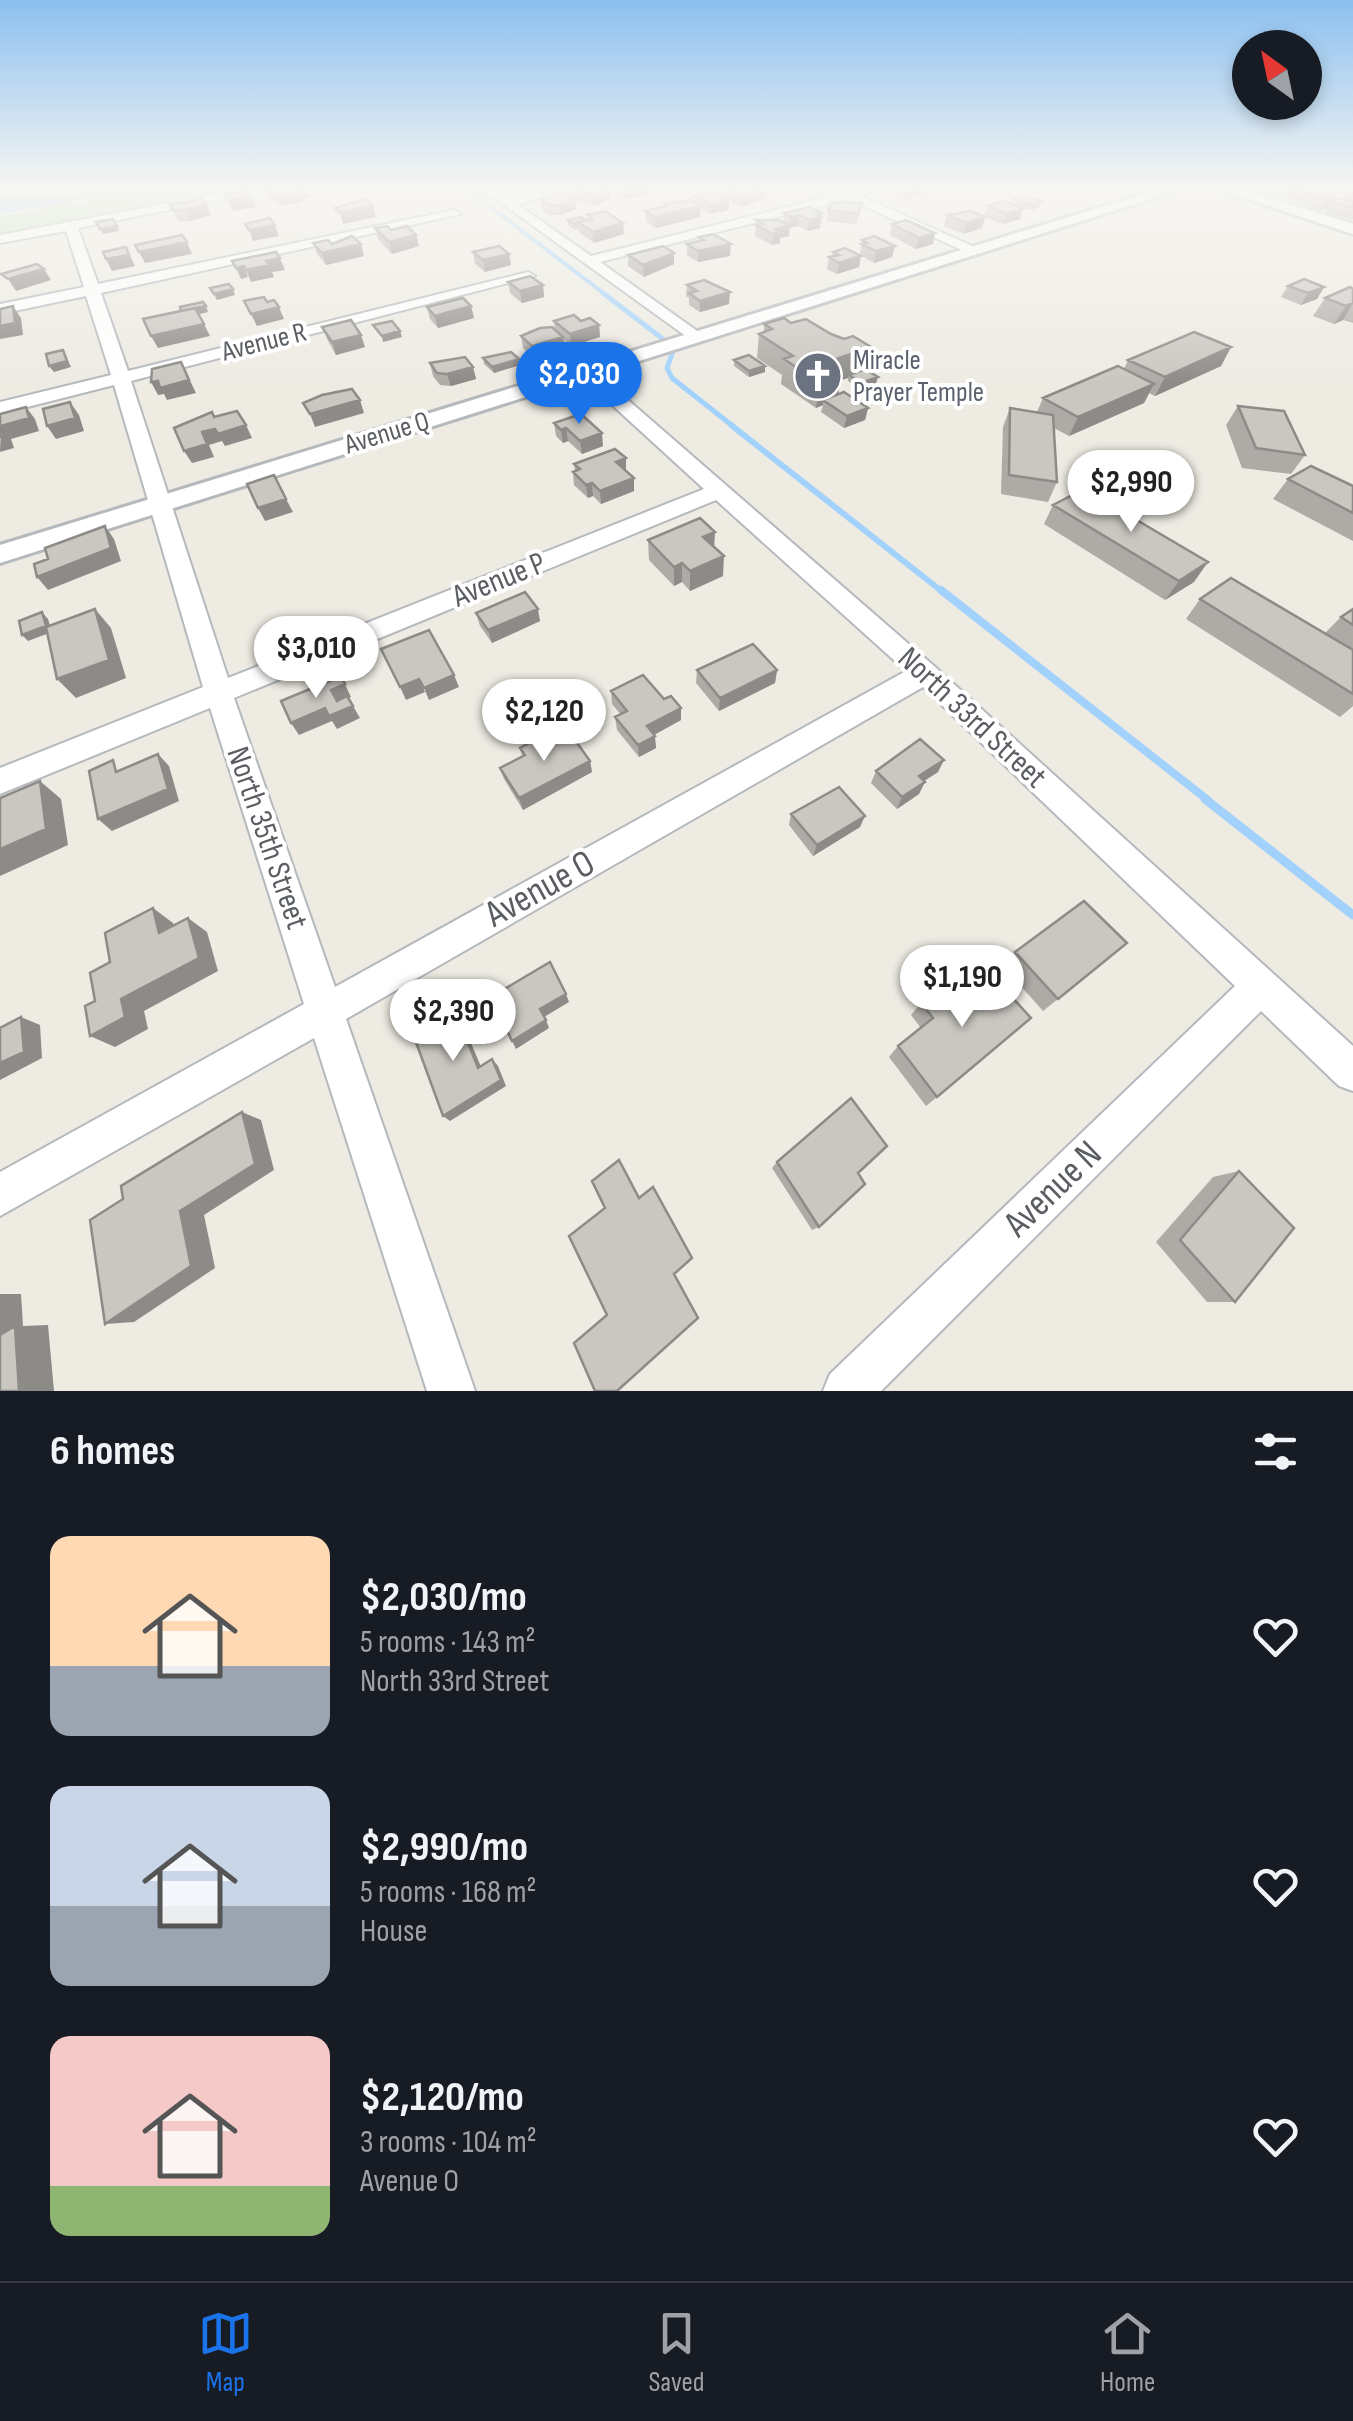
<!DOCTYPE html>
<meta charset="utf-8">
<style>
:root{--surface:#171b24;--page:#242831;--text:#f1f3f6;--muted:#9ea1a6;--line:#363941;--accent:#1a73e8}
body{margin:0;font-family:"Sofia Sans Condensed",sans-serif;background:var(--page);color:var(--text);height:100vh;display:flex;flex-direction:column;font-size:38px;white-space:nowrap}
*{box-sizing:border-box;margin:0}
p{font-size:32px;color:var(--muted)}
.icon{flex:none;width:55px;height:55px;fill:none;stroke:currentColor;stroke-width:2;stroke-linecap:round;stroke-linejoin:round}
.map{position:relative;height:1391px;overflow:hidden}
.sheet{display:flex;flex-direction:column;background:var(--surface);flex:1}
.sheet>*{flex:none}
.needle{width:65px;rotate:327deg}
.tools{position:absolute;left:1232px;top:30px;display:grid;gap:20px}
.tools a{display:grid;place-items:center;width:90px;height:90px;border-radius:50%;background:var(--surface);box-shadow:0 5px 15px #0003;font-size:50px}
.price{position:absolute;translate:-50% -85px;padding:0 22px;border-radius:35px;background:#fff;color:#222;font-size:32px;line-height:65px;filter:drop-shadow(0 2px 5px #0008)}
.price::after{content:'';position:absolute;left:50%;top:60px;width:30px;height:22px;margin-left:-15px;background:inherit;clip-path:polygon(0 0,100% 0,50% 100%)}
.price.active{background:var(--accent);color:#fff}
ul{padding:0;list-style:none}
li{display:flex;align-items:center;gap:30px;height:250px;padding:0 50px}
li span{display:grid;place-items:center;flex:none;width:280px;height:200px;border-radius:20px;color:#555}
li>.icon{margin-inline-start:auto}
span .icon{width:120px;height:120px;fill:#fffc;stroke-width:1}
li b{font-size:42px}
h2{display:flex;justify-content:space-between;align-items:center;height:120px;padding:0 50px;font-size:42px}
.tabs{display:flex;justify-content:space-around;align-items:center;height:140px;border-top:2px solid var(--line);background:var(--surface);font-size:28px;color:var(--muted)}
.tabs a{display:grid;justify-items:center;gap:5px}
.tabs .active{color:var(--accent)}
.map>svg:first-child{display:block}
.green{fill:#bfe4c0}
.water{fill:#a2d2fc}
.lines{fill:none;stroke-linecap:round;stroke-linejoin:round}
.stream-far4{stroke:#a2d2fc;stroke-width:4}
.stream-far3{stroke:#a2d2fc;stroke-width:5}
.stream-far2{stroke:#a2d2fc;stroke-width:6}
.stream-far1{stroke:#a2d2fc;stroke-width:8}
.stream{stroke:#a2d2fc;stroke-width:9}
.minor-casing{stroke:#b5b8bc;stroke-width:4}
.tertiary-casing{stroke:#b5b8bc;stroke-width:6}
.minor{fill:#fff;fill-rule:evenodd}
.tertiary{fill:#fff;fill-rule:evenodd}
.wall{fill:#aeaba6}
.shaded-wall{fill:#8d8b87}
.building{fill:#cac7c1;stroke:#8d8b87;stroke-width:2.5}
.labels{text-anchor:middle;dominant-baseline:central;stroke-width:8;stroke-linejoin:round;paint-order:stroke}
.far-street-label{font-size:28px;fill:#5a5e62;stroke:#fff}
.far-worship-label{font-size:28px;fill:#5b616d;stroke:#fff;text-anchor:start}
.street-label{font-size:32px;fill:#5a5e62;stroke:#fff}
.near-street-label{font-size:38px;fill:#5a5e62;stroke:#fff}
</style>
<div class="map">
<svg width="1353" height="1391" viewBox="0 0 1353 1391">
<rect width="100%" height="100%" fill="#edebe2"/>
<path class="green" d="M155,189H254L0,236V216Z"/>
<path class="water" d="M24,189H143L0,214V193Z"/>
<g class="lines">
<path class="stream-far4" d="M467,189L606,295"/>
<path class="stream-far3" d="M603,293L663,339
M673,351L667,368L672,378L734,427"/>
<path class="stream-far2" d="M731,425L944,593"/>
<path class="stream-far1" d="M941,590L1209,801"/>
<path class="stream" d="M1205,799L1353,915"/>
<g class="minor-casing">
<path id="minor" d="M245,189H272L78,228L98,284L454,210L461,214L101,293L128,371L528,272L535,276L131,381L228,678L704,489L575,371L584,366L590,367L934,666L1353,1046V1091L1339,1086L1261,1011L881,1391H823L830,1374L1235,986L923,687L346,1019L475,1391H427L314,1038L0,1216V1172L304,1004L210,708L0,794V768L203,687L114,385L0,414V402L111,375L86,296L0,314V304L84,287L66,231L0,243V235ZM716,500L906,671L335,987L234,698Z
M482,189H496L508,198L549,189H574L517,204L591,256L839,194L844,189H880L861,196L983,251L971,254L848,199L600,262L700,333V341L694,342Z"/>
</g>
<g class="tertiary-casing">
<path id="tertiary" d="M1160,189H1183L0,563V545Z
M1218,189H1241L1353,224V234Z"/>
</g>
<use href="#minor" class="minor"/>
<use href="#tertiary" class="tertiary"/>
</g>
<path class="wall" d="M265,189H307L310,197L302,199L303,202L281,206L268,198Z
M611,189H650V194L626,199L611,191Z
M722,189H765V199L741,207L729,201V210L710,214L700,209V217L656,228L646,222L645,211L664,207V204L695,203V196L722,197Z
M898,189L924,190L923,195L908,199L897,194Z
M1264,189H1297L1293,197L1285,199L1262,192Z
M1353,189V220L1324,212L1327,208L1320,210L1292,201L1298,191L1334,197L1332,201L1342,199L1347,191Z
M572,190L611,199L593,206L575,201L576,209L561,215H550L542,210L541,199L573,198Z
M1015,199L1040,207L1030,210L1013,204Z
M862,203L856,224L827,221L828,210Z
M206,204L211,215L190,221H178L170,205Z
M987,206L1023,208L1020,219L1003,224L984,217Z
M784,213H822L820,228L808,231L798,226L789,228V236L780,238V243L772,245L755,236L756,220L783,222Z
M587,215L623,223L624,234L594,243L579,232V229L575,230L568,225V220H587Z
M947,215L985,217L982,228L963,234L944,226Z
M892,224L933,244L916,249L890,235Z
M375,228L391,230L416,235L419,246L392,254L378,239Z
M699,237L730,256L698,262L687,255V244L699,241Z
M862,240L895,246L892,257L874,263L860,255Z
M313,243L332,244L364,256L326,265L317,254Z
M473,252L509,254L511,265L485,272L475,264Z
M833,252L859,267L837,274L827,269L829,257H832Z
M628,255L674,264L644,277L628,266Z
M508,282L543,285L544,297L522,303L510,293Z
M687,285L729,304L700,312L689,305V298L686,296Z
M1288,286L1324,287L1317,299L1301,305L1281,297Z
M1353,289V323L1343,320L1334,324L1313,316L1325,298Z
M471,306L474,318L438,328L430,319L427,307Z
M554,321H581L599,325L600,337L571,346L564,340L565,349L534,358L523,348L521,336L555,330Z
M791,323L871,347L867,370L878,377L876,383L860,389L848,381V378L841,380L838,394L868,408L865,420L844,428L821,412L823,405L816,408L781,384L782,375L757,358L759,334L764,332V324Z
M322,327L365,347L336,355L327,339Z
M1231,347L1221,366L1155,396L1149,393L1144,403L1069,436L1054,428L1057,482L1048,502L1001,494L1003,427L1010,408L1037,412L1043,398L1124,369L1128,360Z
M483,358L520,365L494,373L484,364Z
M734,360L765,372L749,377L734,366Z
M430,363L473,367L476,379L451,386L440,385L433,376Z
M1238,406L1305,455L1291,474L1242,468L1226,425Z
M554,423L603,446L582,454L568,441L563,443L556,436Z
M574,464L626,471L634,478V491L601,504L593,496L588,498L574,485L573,472L575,471Z
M1288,479L1353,486V541L1273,499Z
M1053,505L1194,582L1165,600L1044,524Z
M648,540L714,547L723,576L690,591L682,582L674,586L649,560Z
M1200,599L1325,633L1341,617L1353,609V706L1340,717L1186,619Z
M476,613L540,621L492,643L480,626Z
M697,670H777L775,683L719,711L696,683Z
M611,691L664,699L681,708V720L654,735L656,748L639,757L617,730L615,717L621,715L612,704Z
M546,745L590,761L592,772L523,810L504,779L500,768L522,756L520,748Z
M876,771L938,772L924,781L919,794L897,809L871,783Z
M791,814L860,827L813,856L789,825Z
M1127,943L1043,1011L1002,965L1015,952Z
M961,988L937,1097L926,1106L889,1057L898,1046L921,1028L911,1015L921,1003Z
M777,1162L858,1173L819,1227L812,1230L772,1168Z
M1239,1171L1235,1302H1207L1156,1242L1213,1177Z"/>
<path class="shaded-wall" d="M297,189H307L310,197L302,199L303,202L281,206L277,196Z
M611,189V199L593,206V195Z
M625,189H650V194L626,199Z
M765,189V199L741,207V196Z
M1291,189H1297L1293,197L1285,199Z
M924,190L923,195L908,199L910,194Z
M252,197L256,207L233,211L229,201Z
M1334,197L1327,208L1320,210L1326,200Z
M575,199L576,209L561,215L560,205Z
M729,199V210L710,214L711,204Z
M1042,202L1040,207L1030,210L1031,205Z
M206,204L211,215L190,221L186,210Z
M373,206L376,217L343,224L340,213Z
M701,206L700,217L656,228L655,217Z
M1023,208L1020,219L1003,224L1006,214Z
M822,213L820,228L808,231L809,220L816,214Z
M799,215L798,226L790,228L791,217Z
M985,217L982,228L963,234L966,223Z
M623,223L624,234L594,243L593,232Z
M275,225L279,236L253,241L249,230Z
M790,225L789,236L780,238V243L772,245L775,229Z
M117,226L119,231L103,234L100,229Z
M935,233L933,244L916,249L919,238Z
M416,235L419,246L392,254L389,242Z
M187,242L192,254L145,263L139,252Z
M361,244L364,256L326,265L322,253Z
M731,244L730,256L698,262V251Z
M895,246L892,257L874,263L876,251Z
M126,247L135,266L112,271L106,259Z
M674,253V264L644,277L643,265Z
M509,254L511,265L485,272L483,260Z
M861,256L859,267L837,274L839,263Z
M280,258L285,270L272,272L274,277L251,282L246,270L266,261Z
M244,266L248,277L241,279L236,268Z
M44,269L51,280L16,291L8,279Z
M543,285L544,297L522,303L520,291Z
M1324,287L1317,299L1301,305L1308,293Z
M233,289L235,295L217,300L214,294Z
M730,292L729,304L700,312V301Z
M1353,303L1343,320L1334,324L1346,306Z
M13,306L21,318L23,335L0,339V326Z
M206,306L208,312L185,318L182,312Z
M471,306L474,318L438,328L435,316Z
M279,307L284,319L257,326L251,314Z
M204,324L210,336L158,348L151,336Z
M599,325L600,337L571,346L570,334Z
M400,331L402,337L383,342L382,336Z
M361,335L365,347L336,355L332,342Z
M563,337L565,349L534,358L532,346Z
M871,347L866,371L849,375L848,378L841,380L837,400H823V405L816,408L820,383L825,363Z
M1231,347L1221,366L1155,396L1165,377Z
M63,350L71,367L54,372L49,366Z
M519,359L520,365L494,373L492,367Z
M181,362L196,393L167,400L164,394L158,395L151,382Z
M765,366V372L749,377V371Z
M473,367L476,379L451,386L447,374Z
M878,377L876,383L860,389L861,383Z
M1154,384L1144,403L1069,436L1078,417Z
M360,400L364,413L315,427L310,414Z
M70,402L79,415L84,431L56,439L47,426Z
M26,407L35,419L39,431L11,439L14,448L0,452L1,426Z
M868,408L865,420L844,428L847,416Z
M246,425L252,438L225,446L222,441L209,445L214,457L192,463L184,451L202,432L215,429Z
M566,428L568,441L563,443L561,430Z
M602,433L603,446L582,454L580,441Z
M626,458V471L616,462Z
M634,478V491L601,504L600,491Z
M592,483L593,496L588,498L586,485Z
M286,499L293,512L265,521L258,508Z
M105,526L114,539L121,561L48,590L37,577Z
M715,532L714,551L703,537Z
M724,556L723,576L690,591V571Z
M1208,562L1194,582L1165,600L1179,581Z
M682,563V582L674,586V567Z
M95,609L111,628L126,678L76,698L57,679Z
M538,609L540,621L492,643L488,630Z
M42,612L48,619L52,632L28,641L22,635Z
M777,670L775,683L719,711L720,698Z
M454,675L459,687L429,700L424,688Z
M341,676L351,697L339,702L353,706L360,718L337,729L332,721L299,735L291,723L331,690Z
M419,679L425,692L406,700L400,687Z
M681,708V720L648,738L647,726Z
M655,736L656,748L639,757L638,745Z
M158,754L169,766L179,801L112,831L98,819Z
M944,760L938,772L913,788L919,776Z
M590,761L592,772L523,810L519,798Z
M40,781L61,799L68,845L0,876V849Z
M925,782L919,794L897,809L902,797Z
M865,816L860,827L813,856L817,845Z
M153,908L173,923L179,947L159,933Z
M188,918L207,932L218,971L144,1011L148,1029L115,1047L90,1036Z
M566,994L569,1002L544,1017L540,1009Z
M455,1011L461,1019L484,1074L478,1068Z
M21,1017L40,1025L42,1058L0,1080V1063Z
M546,1020L549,1028L516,1049L512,1041Z
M492,1059L498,1066L506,1086L450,1121L443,1116Z
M242,1112L261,1120L274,1170L204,1215L215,1268L134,1322L105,1324Z
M0,1294H21L23,1326L48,1325L54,1391H19L0,1342Z"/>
<path class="building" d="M267,189H297L300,191L277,196Z
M578,189H610L593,195L572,190Z
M726,189H764L741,196Z
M899,189H921L924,190L910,194Z
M1304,189H1309L1334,197L1326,200L1298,191Z
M247,190L252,197L229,201L224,194Z
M562,191L575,199L560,205H549L541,199Z
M709,193L729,199L711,204L695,196Z
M1026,196L1042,202L1031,205L1015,199Z
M1339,198L1353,202V208L1331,201Z
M203,199L206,204L186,210H173L170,205Z
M366,199L373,206L340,213L335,208Z
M690,200L701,206L655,217L645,211L667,206L664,204Z
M1004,201L1023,208L1006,214L987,206Z
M832,202L862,203L858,214L828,210Z
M809,207L822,213L816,214L821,217L809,220L799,215L791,217L784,213Z
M605,211L623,223L593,232L578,222L592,219L587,215Z
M971,211L985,217L966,223L947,215Z
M581,217L586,220L578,222V224H575L568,220Z
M270,218L275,225L249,230L245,224Z
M113,219L117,226L100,229L96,222Z
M756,220H778L790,225L775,229L781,232L773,234L756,225L763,224Z
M906,220L935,233L919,238L892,224Z
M387,226L391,230L407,226L416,235L389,242L375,228Z
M713,234L731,244L698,251L687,244L704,240L699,237Z
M182,235L187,242L139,252L135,245Z
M352,236L361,244L322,253L313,243L328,240L332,244Z
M874,236L895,246L876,251L862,244L867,243L862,240Z
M499,246L509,254L483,260L473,252Z
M663,246L674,253L643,265L628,255Z
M126,247L129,255L106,259L103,252Z
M845,248L861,256L839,263L829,257L839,255L833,252Z
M276,252L280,258L266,261L269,265L246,270L244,266L236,268L232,261Z
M37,264L44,269L8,279L1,274Z
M530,276L543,285L520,291L508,282Z
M1304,279L1324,287L1308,293L1288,286Z
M704,280L730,292L700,301L689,293L697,291L687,285Z
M229,284L233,289L214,294L210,288Z
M1350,287L1353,289V303L1346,306L1325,298Z
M264,297L267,302L274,300L279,307L251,314L244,301Z
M463,298L471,306L435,316L427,307Z
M203,302L206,306L181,311L180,307Z
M13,306L15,323L0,326V309Z
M195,308L204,324L151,336L143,319Z
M574,315L581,321L590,318L599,325L570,334L554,321Z
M784,318L791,323L806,319L831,334L844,339L853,336L871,347L825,363L842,375L820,383L784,359L793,356L759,334L772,329L764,324Z
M351,320L361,335L332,342L322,327Z
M392,321L400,331L382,336L373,325Z
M552,327L563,337L532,346L521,336L540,328Z
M1194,332L1231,347L1165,377L1128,360Z
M63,350L67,361L49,366L46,354Z
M511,352L519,359L492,367L483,358Z
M749,355L765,366L749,371L734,360Z
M465,357L473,367L447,374L437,373L430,363Z
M181,362L189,380L160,388L158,381L151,382L152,369Z
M1118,366L1154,384L1078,417L1043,398Z
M865,369L878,377L861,383L849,375Z
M352,389L360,400L310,414L303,403L322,395Z
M844,392L868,408L847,416L823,400Z
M70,402L75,418L47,426L43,409Z
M1238,406L1284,411L1305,455L1256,448Z
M26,407L29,418L1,426L3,436L0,437V414Z
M1010,408L1053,415L1057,482L1009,475Z
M237,411L246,425L218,434L215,429L202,432L207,444L184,451L174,428L212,412L214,417Z
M581,414L602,433L580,441L566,428L561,430L554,423Z
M615,449L626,458L616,462L634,478L600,491L592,483L586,485L573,472L580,469L574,464Z
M1311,466L1353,486V513L1288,479Z
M274,475L286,499L258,508L247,484Z
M1084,489L1208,562L1179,581L1053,505Z
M700,518L715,532L703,537L724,556L690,571L682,563L674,567L648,540Z
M105,526L111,548L37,577L34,564L48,559L45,548Z
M1231,578L1353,650V694L1200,599Z
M525,592L538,609L488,630L476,613Z
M95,609L109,660L57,679L46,627Z
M1353,609V625L1341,617Z
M42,612L46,626L22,635L19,621Z
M429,630L454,675L424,688L419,679L400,687L381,649Z
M753,644L777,670L720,698L697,670Z
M643,675L664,699L671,696L681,708L647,726L655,736L638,745L615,717L627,711L611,691Z
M341,676L345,684L331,690L337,701L347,696L353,706L329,716L325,708L291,723L281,701Z
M570,733L590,761L519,798L500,768L525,755L520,748L540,737L546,745Z
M920,739L944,760L919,776L925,782L902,797L876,771Z
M158,754L168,789L98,819L89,771L113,760L116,772Z
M40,781L46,829L0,849V798Z
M839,787L865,816L817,845L791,814Z
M1084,901L1127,943L1058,999L1015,952Z
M153,908L159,933L188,918L199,958L121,999L125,1017L90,1036L85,1006L95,1001L90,973L110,962L105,933Z
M550,962L566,994L540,1009L546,1020L512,1041L491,997Z
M986,969L1031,1018L937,1097L898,1046L933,1018L921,1003L953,978L961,988Z
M455,1011L478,1068L492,1059L501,1080L443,1116L413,1034Z
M21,1017L24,1052L0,1063V1028Z
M851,1098L887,1146L858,1173L865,1184L819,1227L777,1162Z
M242,1112L255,1164L180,1211L191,1266L105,1324L90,1220L123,1199L121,1186Z
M619,1160L639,1198L653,1187L692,1258L674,1274L698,1318L617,1391H595L574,1343L607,1315L569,1236L605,1208L592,1181Z
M1239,1171L1294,1228L1235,1302L1180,1240Z
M15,1326L19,1391H0V1335Z"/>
<linearGradient id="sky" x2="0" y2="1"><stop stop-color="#8cc0f0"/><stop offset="0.49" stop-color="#f7f6f2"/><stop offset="1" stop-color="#f7f6f2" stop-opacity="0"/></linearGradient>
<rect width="1353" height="384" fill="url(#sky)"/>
<defs>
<g id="church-disc" transform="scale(2.5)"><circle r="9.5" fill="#6b7280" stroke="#fff"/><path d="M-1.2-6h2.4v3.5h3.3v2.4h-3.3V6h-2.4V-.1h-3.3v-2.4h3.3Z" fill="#fff"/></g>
</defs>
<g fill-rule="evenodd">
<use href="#church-disc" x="818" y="376"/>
</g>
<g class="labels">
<g class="far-street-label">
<text transform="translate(264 342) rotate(-14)">Avenue R</text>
<text transform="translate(387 433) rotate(-17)">Avenue Q</text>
</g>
<g class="far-worship-label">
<text x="853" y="360">Miracle<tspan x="853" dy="32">Prayer Temple</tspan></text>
</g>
<g class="street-label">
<text transform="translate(499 580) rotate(-22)">Avenue P</text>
<text transform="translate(972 718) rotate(43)">North 33rd Street</text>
<text transform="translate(267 838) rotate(71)">North 35th Street</text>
</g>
<g class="near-street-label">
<text transform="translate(540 889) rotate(-29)">Avenue O</text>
<text transform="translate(1053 1189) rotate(-44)">Avenue N</text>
</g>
</g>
</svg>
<div class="tools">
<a><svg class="needle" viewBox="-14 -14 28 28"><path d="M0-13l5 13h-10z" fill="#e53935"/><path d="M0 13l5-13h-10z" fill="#9ea1a6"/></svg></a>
</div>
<b class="price active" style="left:579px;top:427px">$2,030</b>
<b class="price" style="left:1131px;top:535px">$2,990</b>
<b class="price" style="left:316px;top:701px">$3,010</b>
<b class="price" style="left:544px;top:764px">$2,120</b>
<b class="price" style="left:962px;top:1030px">$1,190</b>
<b class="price" style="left:453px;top:1064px">$2,390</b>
</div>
<section class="sheet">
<h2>6 homes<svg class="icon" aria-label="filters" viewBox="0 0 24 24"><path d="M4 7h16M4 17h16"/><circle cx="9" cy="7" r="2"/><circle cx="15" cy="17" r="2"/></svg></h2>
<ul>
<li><span style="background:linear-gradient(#ffd9b3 65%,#9aa5b1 0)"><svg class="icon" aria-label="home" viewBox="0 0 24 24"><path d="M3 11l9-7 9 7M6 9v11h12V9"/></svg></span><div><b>$2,030/mo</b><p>5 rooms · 143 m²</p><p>North 33rd Street</p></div><svg class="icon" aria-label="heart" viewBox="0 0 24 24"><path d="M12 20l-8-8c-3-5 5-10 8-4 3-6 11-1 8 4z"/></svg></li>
<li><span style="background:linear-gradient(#c9d6e8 60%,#9aa5b1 0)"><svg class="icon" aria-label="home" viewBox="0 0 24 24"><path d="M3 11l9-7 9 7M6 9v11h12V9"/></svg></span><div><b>$2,990/mo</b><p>5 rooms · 168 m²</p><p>House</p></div><svg class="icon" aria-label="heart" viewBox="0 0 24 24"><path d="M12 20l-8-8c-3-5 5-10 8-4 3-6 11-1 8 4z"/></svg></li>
<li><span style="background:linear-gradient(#f6c9c9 75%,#8fb573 0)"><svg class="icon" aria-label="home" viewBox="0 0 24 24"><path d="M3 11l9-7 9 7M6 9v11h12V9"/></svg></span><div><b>$2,120/mo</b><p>3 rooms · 104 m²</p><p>Avenue O</p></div><svg class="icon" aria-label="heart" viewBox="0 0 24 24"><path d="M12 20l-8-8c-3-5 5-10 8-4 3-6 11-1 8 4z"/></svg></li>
</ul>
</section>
<nav class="tabs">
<a class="active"><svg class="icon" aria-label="map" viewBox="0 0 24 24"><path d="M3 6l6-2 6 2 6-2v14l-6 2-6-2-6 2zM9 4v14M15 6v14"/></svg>Map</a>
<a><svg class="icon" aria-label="saved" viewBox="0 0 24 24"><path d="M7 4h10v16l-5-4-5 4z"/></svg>Saved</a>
<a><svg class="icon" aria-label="home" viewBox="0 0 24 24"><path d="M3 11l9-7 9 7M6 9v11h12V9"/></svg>Home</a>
</nav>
